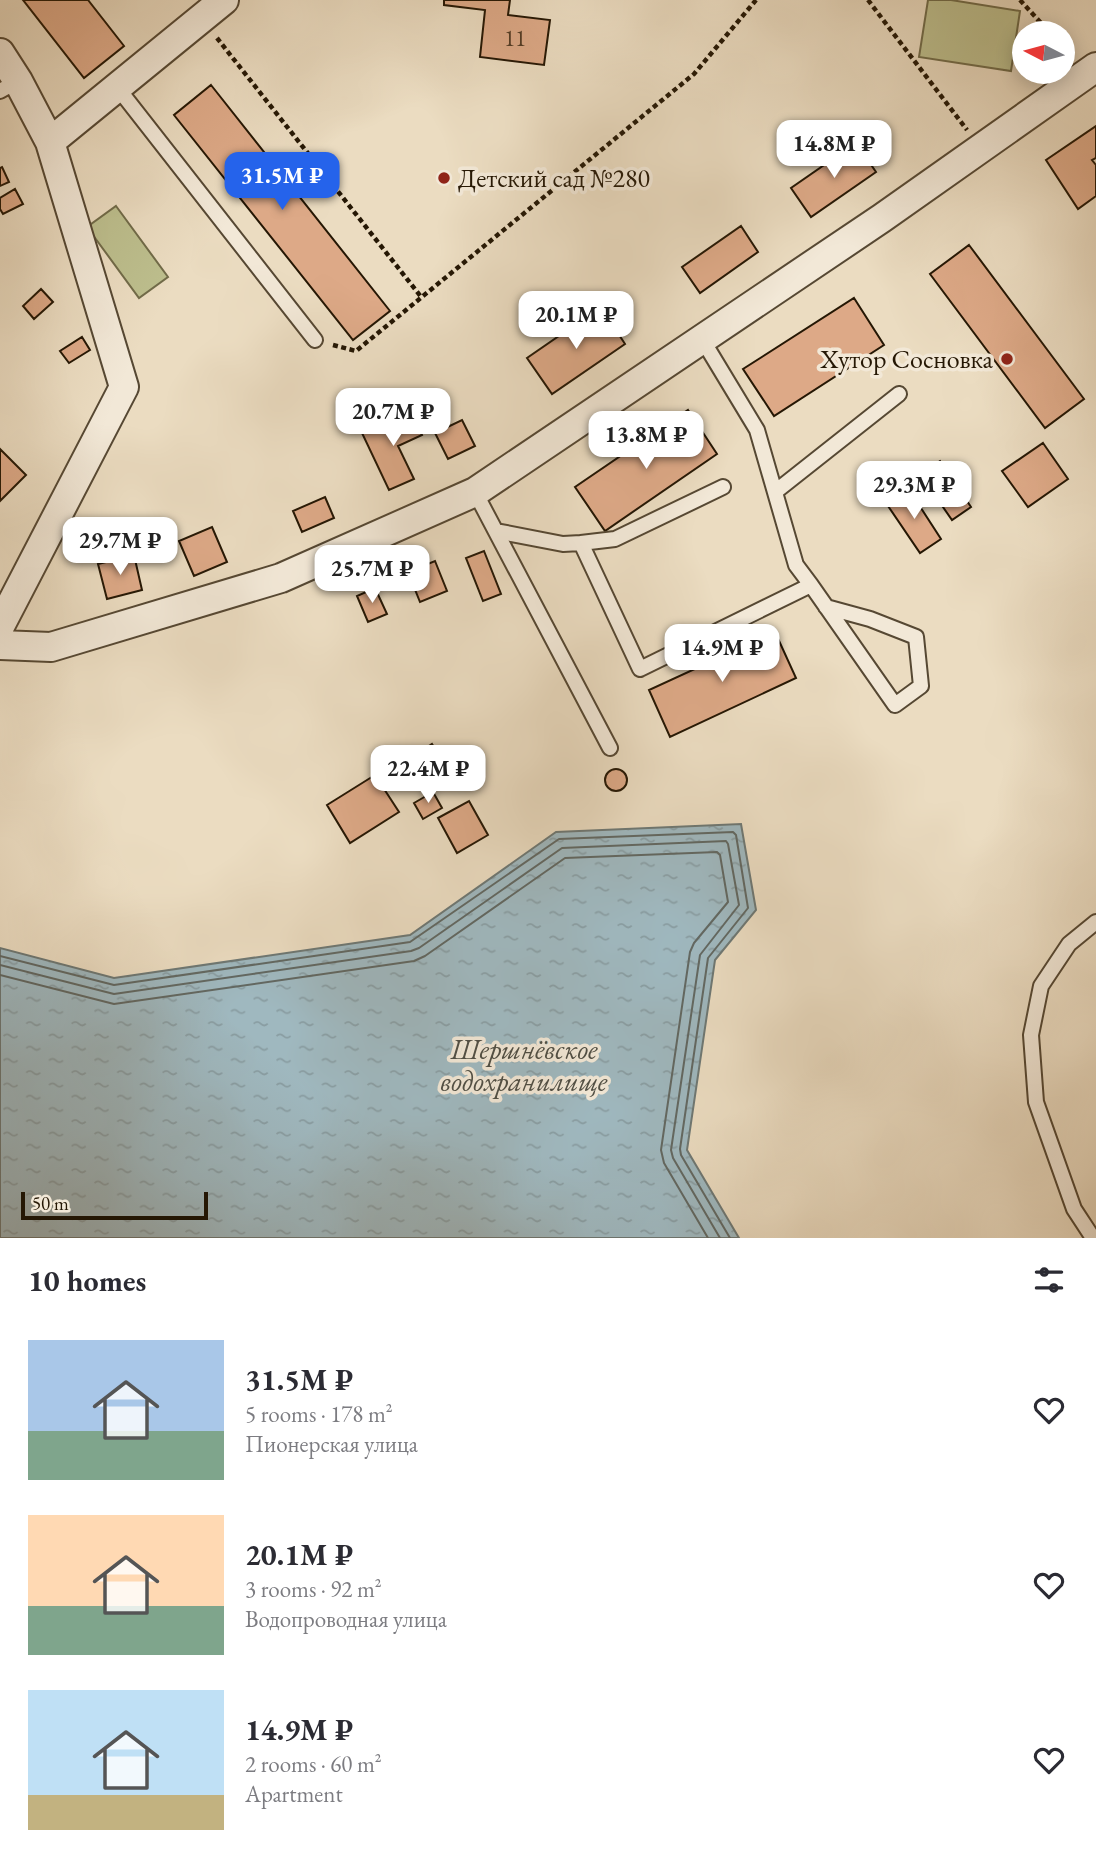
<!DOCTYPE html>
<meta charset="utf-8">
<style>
:root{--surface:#fff;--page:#f7f7f7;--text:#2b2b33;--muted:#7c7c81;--accent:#2563eb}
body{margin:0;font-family:"EB Garamond",serif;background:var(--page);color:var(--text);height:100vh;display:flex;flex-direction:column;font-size:26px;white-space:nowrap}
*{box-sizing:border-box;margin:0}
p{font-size:23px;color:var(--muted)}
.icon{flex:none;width:38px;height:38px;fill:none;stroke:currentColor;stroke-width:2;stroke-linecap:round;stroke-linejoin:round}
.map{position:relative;height:1238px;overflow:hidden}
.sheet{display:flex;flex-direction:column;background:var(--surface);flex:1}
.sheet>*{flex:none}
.needle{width:46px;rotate:276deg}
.buttons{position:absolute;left:1012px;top:21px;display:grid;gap:14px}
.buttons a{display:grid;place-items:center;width:63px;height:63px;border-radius:50%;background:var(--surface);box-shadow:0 4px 18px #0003;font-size:35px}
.scale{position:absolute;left:21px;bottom:18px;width:187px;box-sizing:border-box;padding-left:7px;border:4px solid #251704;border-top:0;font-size:19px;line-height:24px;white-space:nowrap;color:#251704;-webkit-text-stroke:5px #f2e8d7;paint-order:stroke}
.price{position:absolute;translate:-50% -60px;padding:0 16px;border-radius:14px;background:#fff;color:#222;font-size:23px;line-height:46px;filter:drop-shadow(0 2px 4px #0008)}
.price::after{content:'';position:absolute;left:50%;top:42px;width:21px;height:16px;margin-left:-10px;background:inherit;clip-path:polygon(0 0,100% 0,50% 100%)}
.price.on{background:var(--accent);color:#fff}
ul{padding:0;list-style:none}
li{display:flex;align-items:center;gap:21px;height:175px;padding:0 28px}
li span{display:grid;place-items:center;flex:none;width:196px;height:140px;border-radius:0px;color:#555}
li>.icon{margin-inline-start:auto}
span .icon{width:84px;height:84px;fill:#fffc;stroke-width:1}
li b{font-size:30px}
h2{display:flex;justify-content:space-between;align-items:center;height:84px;padding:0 28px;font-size:30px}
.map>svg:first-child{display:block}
.pitch{fill:#bdbf8e;stroke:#716b49;stroke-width:2}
.water{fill:url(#water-ripples);stroke:#6e7874;stroke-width:2}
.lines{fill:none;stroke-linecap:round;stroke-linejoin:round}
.shore{stroke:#626862;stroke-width:2}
.building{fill:#dda987;stroke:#251704;stroke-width:2}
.service-casing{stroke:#564833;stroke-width:18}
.minor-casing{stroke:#564833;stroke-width:32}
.path{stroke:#251704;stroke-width:4.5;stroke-dasharray:5 3.5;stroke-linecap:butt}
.service{stroke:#f2e8d7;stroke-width:14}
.minor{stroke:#f2e8d7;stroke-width:28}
.poi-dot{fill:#8f2418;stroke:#f2e8d7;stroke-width:2.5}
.labels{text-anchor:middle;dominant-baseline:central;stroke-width:7;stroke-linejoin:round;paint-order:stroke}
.number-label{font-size:23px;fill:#533c25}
.poi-label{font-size:26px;fill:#251704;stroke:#f2e8d7;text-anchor:start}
.water-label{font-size:28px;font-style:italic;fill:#504f45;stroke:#f2e8d7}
</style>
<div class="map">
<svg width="1096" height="1238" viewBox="0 0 1096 1238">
<defs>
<pattern id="water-ripples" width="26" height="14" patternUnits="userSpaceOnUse" patternTransform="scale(1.75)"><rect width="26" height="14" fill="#9fb8bf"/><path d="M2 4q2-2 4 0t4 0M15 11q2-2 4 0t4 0" fill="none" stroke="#899da2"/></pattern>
</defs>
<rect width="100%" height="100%" fill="#ebdcc1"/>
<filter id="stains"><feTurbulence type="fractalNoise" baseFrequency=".00286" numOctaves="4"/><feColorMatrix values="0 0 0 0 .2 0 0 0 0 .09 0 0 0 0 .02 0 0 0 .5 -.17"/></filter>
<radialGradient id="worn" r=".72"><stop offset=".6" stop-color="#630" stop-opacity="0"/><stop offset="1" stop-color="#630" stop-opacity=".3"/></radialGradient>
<path class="pitch" d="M928,0H951L1020,11L1011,71L919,57Z
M116,206L168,277L139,298L87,227Z"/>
<path class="water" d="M741,824L756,910L715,960L687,1150L739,1238H0V948L114,978L410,935L556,832Z"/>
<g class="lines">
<path class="shore" d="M0,956L114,985L410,942L559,839L733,832L736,835L748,908L708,958L680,1149L681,1155L730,1238
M0,965L114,994L411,951L419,948L562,848L726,841L728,844L739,905L700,955L671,1150L673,1158L720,1238
M0,975L114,1004L414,961L425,956L565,858L717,852L720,855L728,902L694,943L690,952L661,1150L664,1163L708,1238"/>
</g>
<path class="building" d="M23,0H88L124,46L84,78Z
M444,0H510L508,15L550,20L544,65L480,57L485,10L444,5Z
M211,85L390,311L353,340L174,115Z
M1096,126V158L1092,160L1096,165V196L1078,209L1046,160Z
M856,143L876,172L811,217L791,188Z
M2,167L9,182L0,186V168Z
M15,189L23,204L3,214L0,209V198Z
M741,226L758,252L700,293L682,267Z
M969,245L1084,399L1045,428L930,274Z
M41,289L53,302L34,319L23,306Z
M854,298L884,345L774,416L743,369Z
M601,307L625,344L552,394L527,358Z
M82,337L90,350L69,363L60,351Z
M410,410L422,435L398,446L414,479L389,490L362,433Z
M688,410L717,454L605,531L575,487Z
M462,420L475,446L448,459L435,433Z
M1043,443L1068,479L1028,507L1002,471Z
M0,449L26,475L0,501Z
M940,461L971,507L952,520L920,474Z
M908,488L941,539L920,553L886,503Z
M325,497L334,518L302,532L293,511Z
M212,527L227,562L194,576L179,541Z
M484,551L501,594L483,601L466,558Z
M134,555L142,590L107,599L98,564Z
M435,561L447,591L420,602L408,572Z
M375,588L387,614L368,622L357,596Z
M775,632L796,678L670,737L649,690Z
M432,744L447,766L431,777L416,755Z
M605 780a11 11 0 1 1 22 0a11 11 0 1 1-22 0Z
M375,775L399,812L350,843L327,805Z
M433,792L442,808L423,819L414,803Z
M469,801L488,835L457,853L438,818Z"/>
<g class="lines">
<g class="service-casing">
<path id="service" d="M117,87L315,340
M0,91L18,81
M475,492L610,748
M775,492L899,394
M496,531L563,544L581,543L640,669L811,585L796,565L757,430L702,339
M581,543L615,539L723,487
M811,585L895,705L921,686L916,637L870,619L826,607
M1093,1238L1074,1209L1036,1102L1031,1035L1041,986L1069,944L1096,922"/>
</g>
<g class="minor-casing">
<path id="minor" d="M0,53L18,81L50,142
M0,626L124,387L50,142L224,0
M0,645L51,647L281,578L475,492L882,218L1096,67"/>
</g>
<path class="path" d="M868,0L967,130
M1020,0L1050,33
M217,38L422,298
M1062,46L1070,55
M333,345L356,351L694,74L756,0"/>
<use href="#service" class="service"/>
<use href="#minor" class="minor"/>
</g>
<g class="poi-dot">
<circle cx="444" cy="178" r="7"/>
<circle cx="1007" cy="359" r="7"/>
</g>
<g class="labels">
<g class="number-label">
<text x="515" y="38">11</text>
</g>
<g class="poi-label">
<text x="458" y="178">Детский сад №280</text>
<text x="993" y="359" text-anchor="end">Хутор Сосновка</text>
</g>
<g class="water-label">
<text x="524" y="1049">Шершнёвское<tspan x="524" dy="32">водохранилище</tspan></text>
</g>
</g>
<rect width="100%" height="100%" filter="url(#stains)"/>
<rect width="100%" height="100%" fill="url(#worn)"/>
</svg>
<div class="buttons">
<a><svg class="needle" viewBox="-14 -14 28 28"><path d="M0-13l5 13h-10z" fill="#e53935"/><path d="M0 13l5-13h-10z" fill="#7c7c81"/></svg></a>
</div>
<div class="scale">50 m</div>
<b class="price" style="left:834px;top:180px">14.8M ₽</b>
<b class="price on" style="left:282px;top:212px">31.5M ₽</b>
<b class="price" style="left:576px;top:351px">20.1M ₽</b>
<b class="price" style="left:393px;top:448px">20.7M ₽</b>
<b class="price" style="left:646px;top:471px">13.8M ₽</b>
<b class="price" style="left:914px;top:521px">29.3M ₽</b>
<b class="price" style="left:120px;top:577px">29.7M ₽</b>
<b class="price" style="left:372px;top:605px">25.7M ₽</b>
<b class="price" style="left:722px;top:684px">14.9M ₽</b>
<b class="price" style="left:428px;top:805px">22.4M ₽</b>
</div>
<section class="sheet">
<h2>10 homes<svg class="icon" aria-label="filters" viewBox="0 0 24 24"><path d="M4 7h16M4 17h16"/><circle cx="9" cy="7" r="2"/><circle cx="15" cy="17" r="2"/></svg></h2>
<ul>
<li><span style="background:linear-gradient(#a9c7e8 65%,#7fa58c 0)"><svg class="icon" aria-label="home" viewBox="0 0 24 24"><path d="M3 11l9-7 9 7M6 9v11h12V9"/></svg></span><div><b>31.5M ₽</b><p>5 rooms · 178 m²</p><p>Пионерская улица</p></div><svg class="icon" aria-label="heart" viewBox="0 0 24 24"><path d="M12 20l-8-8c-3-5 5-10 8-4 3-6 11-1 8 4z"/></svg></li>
<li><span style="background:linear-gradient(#ffd9b3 65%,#7fa58c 0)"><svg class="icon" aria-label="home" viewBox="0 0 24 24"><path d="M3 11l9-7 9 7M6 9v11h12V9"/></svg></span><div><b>20.1M ₽</b><p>3 rooms · 92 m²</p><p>Водопроводная улица</p></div><svg class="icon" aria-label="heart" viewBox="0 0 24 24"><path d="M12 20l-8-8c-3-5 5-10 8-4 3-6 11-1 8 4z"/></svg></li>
<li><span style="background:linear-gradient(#bfe0f5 75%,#c2b280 0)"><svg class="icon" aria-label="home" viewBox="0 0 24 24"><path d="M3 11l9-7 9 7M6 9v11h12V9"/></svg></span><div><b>14.9M ₽</b><p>2 rooms · 60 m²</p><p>Apartment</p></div><svg class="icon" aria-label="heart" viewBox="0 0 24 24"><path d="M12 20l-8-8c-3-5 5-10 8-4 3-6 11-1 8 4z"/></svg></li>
</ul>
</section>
